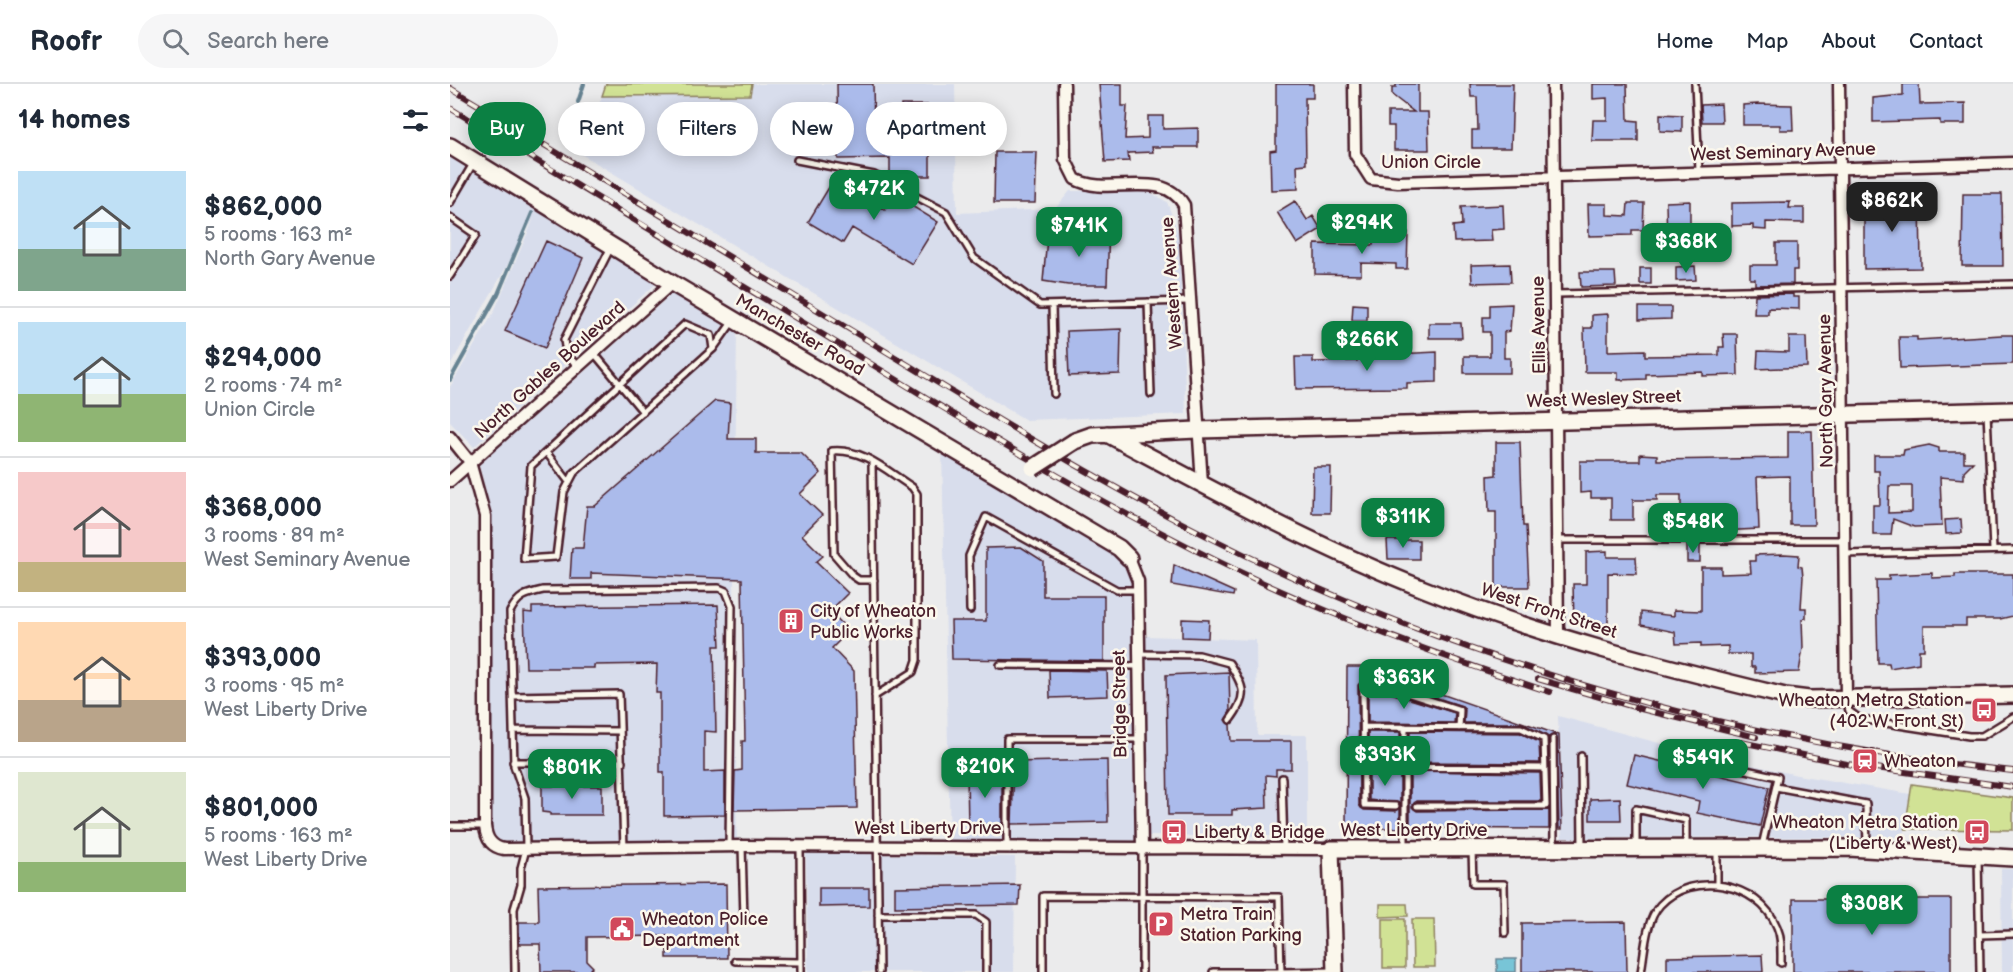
<!DOCTYPE html>
<meta charset="utf-8">
<style>
:root{--surface:#fff;--page:#f6f6f7;--text:#1f2937;--muted:#747a83;--line:#e0e1e3;--accent:#0b8043}
body{margin:0;font-family:"Balsamiq Sans",sans-serif;background:var(--page);color:var(--text);height:100vh;display:flex;flex-direction:column;font-size:22px;white-space:nowrap}
*{box-sizing:border-box;margin:0}
p{font-size:20px;color:var(--muted)}
.icon{flex:none;width:33px;height:33px;fill:none;stroke:currentColor;stroke-width:2;stroke-linecap:round;stroke-linejoin:round}
.map{position:relative;flex:1;overflow:hidden}
.sheet{display:flex;flex-direction:column;background:var(--surface);width:450px}
.sheet>*{flex:none}
.hud{position:absolute;left:18px;top:18px;width:570px;height:54px;display:flex;gap:12px}
.price{position:absolute;translate:-50% -51px;padding:0 14px;border-radius:12px;background:var(--accent);color:#fff;font-size:20px;line-height:39px;filter:drop-shadow(0 2px 3px #0008)}
.price::after{content:'';position:absolute;left:50%;top:36px;width:18px;height:14px;margin-left:-9px;background:inherit;clip-path:polygon(0 0,100% 0,50% 100%)}
.price.selected{background:#222;color:#fff}
ul{padding:0;list-style:none}
li{display:flex;align-items:center;gap:18px;height:150px;padding:0 18px}
li+li{border-top:2px solid var(--line)}
li span{display:grid;place-items:center;flex:none;width:168px;height:120px;border-radius:0px;color:#555}
li>.icon{margin-inline-start:auto}
span .icon{width:72px;height:72px;fill:#fffc;stroke-width:1}
li b{font-size:26px}
h2{display:flex;justify-content:space-between;align-items:center;height:72px;padding:0 18px;font-size:26px}
.pill{padding:0 21px;border-radius:27px;background:var(--surface);box-shadow:0 3px 15px #0003;font-size:21px;line-height:54px}
.pill.selected{background:var(--accent);color:#fff}
header{display:flex;align-items:center;gap:36px;box-sizing:border-box;height:84px;padding:0 30px;background:var(--surface);border-bottom:2px solid var(--line)}
header strong{font-size:28px}
nav{display:flex;gap:33px;margin-inline-start:auto;font-size:21px}
.search{width:420px;height:54px;background:var(--page);display:flex;align-items:center;gap:15px;box-sizing:border-box;padding:0 21px;border-radius:33px;color:var(--muted);font-size:22px}
main{display:flex;flex:1;min-height:0}
.map>svg:first-child{display:block}
.built{fill:#d8ddec}
.green{fill:#d1e295;stroke:#8e8060;stroke-width:1.5}
.water{fill:#78c5d7;stroke:#668392;stroke-width:1.5}
.lines{fill:none;stroke-linecap:round;stroke-linejoin:round}
.stream{stroke:#668392;stroke-width:4}
.building{fill:#abbbeb;stroke:#4a1f2b;stroke-width:1.5;fill-rule:evenodd}
.lane-casing{stroke:#4a1f2b;stroke-width:10}
.street-casing{stroke:#4a1f2b;stroke-width:15}
.secondary-casing{stroke:#4a1f2b;stroke-width:20}
.lane{stroke:#fbf7ec;stroke-width:5}
.street{stroke:#fbf7ec;stroke-width:10}
.secondary{stroke:#fbf7ec;stroke-width:15}
.rail-casing{stroke:#4a1f2b;stroke-width:6}
.rail{stroke:#fbf7ec;stroke-width:4;stroke-dasharray:11;stroke-linecap:butt}
.secondary-bridge-casing{stroke:#4a1f2b;stroke-width:20;stroke-linecap:butt}
.secondary-bridge{stroke:#fbf7ec;stroke-width:15}
.labels{text-anchor:middle;dominant-baseline:central;stroke-width:5;stroke-linejoin:round;paint-order:stroke}
.street-label{font-size:18px;fill:#4a1f2b;stroke:#fbf7ec}
.poi-label{font-size:18px;fill:#4a1f2b;stroke:#fbf7ec;text-anchor:start}
</style>
<header>
<strong>Roofr</strong>
<div class="search"><svg class="icon" aria-label="search" viewBox="0 0 24 24"><circle cx="10" cy="10" r="6"/><path d="M15 15l6 6"/></svg>Search here</div>
<nav><a>Home</a><a>Map</a><a>About</a><a>Contact</a></nav>
</header>
<main>
<section class="sheet">
<h2>14 homes<svg class="icon" aria-label="filters" viewBox="0 0 24 24"><path d="M4 7h16M4 17h16"/><circle cx="9" cy="7" r="2"/><circle cx="15" cy="17" r="2"/></svg></h2>
<ul>
<li><span style="background:linear-gradient(#bfe0f5 65%,#7fa58c 0)"><svg class="icon" aria-label="home" viewBox="0 0 24 24"><path d="M3 11l9-7 9 7M6 9v11h12V9"/></svg></span><div><b>$862,000</b><p>5 rooms · 163 m²</p><p>North Gary Avenue</p></div></li>
<li><span style="background:linear-gradient(#bfe0f5 60%,#8fb573 0)"><svg class="icon" aria-label="home" viewBox="0 0 24 24"><path d="M3 11l9-7 9 7M6 9v11h12V9"/></svg></span><div><b>$294,000</b><p>2 rooms · 74 m²</p><p>Union Circle</p></div></li>
<li><span style="background:linear-gradient(#f6c9c9 75%,#c2b280 0)"><svg class="icon" aria-label="home" viewBox="0 0 24 24"><path d="M3 11l9-7 9 7M6 9v11h12V9"/></svg></span><div><b>$368,000</b><p>3 rooms · 89 m²</p><p>West Seminary Avenue</p></div></li>
<li><span style="background:linear-gradient(#ffd9b3 65%,#b9a48a 0)"><svg class="icon" aria-label="home" viewBox="0 0 24 24"><path d="M3 11l9-7 9 7M6 9v11h12V9"/></svg></span><div><b>$393,000</b><p>3 rooms · 95 m²</p><p>West Liberty Drive</p></div></li>
<li><span style="background:linear-gradient(#dfe7d0 75%,#8fb573 0)"><svg class="icon" aria-label="home" viewBox="0 0 24 24"><path d="M3 11l9-7 9 7M6 9v11h12V9"/></svg></span><div><b>$801,000</b><p>5 rooms · 163 m²</p><p>West Liberty Drive</p></div></li>
</ul>
</section>
<div class="map">
<svg width="1563" height="888" viewBox="0 0 1563 888">
<rect width="100%" height="100%" fill="#ebebec"/>
<filter id="ink" filterUnits="userSpaceOnUse"><feTurbulence type="fractalNoise" baseFrequency=".0167" numOctaves="2"/><feDisplacementMap in="SourceGraphic" scale="12" xChannelSelector="R" yChannelSelector="G"/><feConvolveMatrix kernelMatrix="1 2 1 2 8 2 1 2 1" color-interpolation-filters="sRGB"/></filter>
<g filter="url(#ink)">
<path class="built" d="M302,0H505L507,129L605,125L620,107H698L717,118L729,151L736,330L576,336L131,70L152,12L299,11Z
M0,71L208,198L24,363L0,338V303L44,228L84,134L0,282Z
M224,208L287,245L284,495L287,767H40L42,431L29,381Z
M492,364L665,467L682,491L687,762L500,761Z
M696,552L806,556L807,651H857V752H698Z
M1108,632L1235,666L1347,691L1460,710L1453,753L1112,754Z
M356,769L565,773L564,888H358Z
M1551,785H1563V888H1552Z"/>
<path class="green" d="M156,0H302L300,11L152,12Z
M1462,700L1563,714V746L1455,745Z
M930,820H957L958,832L930,833Z
M933,835H955V884H933Z
M962,835H984L985,883H963Z"/>
<path class="water" d="M1047,875H1066V888H1047Z"/>
<g class="lines">
<path class="stream" d="M128,18L134,0
M0,296L48,210L82,129"/>
</g>
<path class="building" d="M387,0H423L424,47H451V21H487V46H485V55H480V92H440V74L388,75Z
M649,0H672V22H677L675,55L698,54V32H713V45L748,44V63H702L703,68L678,69L679,77L655,78Z
M826,0H863V14H855L856,80L847,81L848,105L821,106L820,67L826,66Z
M946,0H968V28H978L979,66H944V42H938V28H964L942,11V3H946Z
M1020,0H1063L1061,64H1022V46H1028L1027,13H1021Z
M1143,0H1177L1178,36L1188,37V57H1142L1143,36H1157V14L1143,15Z
M1453,0H1469L1470,20L1515,19V40H1490V36L1423,38V14L1453,11Z
M1271,20L1272,38H1252L1251,21Z
M1308,20L1342,21L1343,46H1330V41H1293V21Z
M1210,30L1232,31V48L1210,47Z
M545,68H587L585,119H544Z
M384,95L435,126L444,111L488,138L462,180L402,144L393,159L358,138Z
M1513,110H1552L1553,182H1512Z
M1470,112L1471,184L1414,185V113Z
M845,117L857,136L863,132L871,145L847,160L827,128Z
M1240,117V139H1236V160H1217L1216,118Z
M1340,118L1339,124H1354V139L1316,138V146L1303,145V141L1282,142V119Z
M1178,119H1194L1193,146H1182V151L1139,152L1138,120H1157V131L1177,132Z
M1053,121L1054,145L1041,146L1042,157L1004,158L1003,142L1012,141L1011,123Z
M625,140L659,142L657,201H618L593,197L597,154L625,157Z
M943,148H958L957,185H946V180L911,179V191L865,190V160L923,161V152H943Z
M96,157L133,174L95,264L55,247Z
M1326,159H1347V186H1343V200L1305,201V195H1300V181H1326Z
M1060,180L1061,198L1022,199L1021,181Z
M1245,182L1246,196L1226,197V183Z
M1190,184H1201V200H1190Z
M1130,188H1165L1166,202L1131,203Z
M1343,210V213H1349V225L1318,224V230H1304L1305,211Z
M903,220L917,221V236H902Z
M1062,220L1060,247L1054,248V274H1060V289H1014V272H1040V248H1033V233H1040V221Z
M1189,223H1221V235L1189,236Z
M1158,230V267L1195,266V272L1269,271V263H1274L1273,250H1287L1288,291L1253,292V288L1196,290V295L1168,296V288H1135L1134,244H1142V231Z
M979,239H1011L1012,254H979Z
M671,245L670,290L619,292L617,247Z
M1552,251H1563V280L1450,284L1449,253H1467V256Z
M1339,253H1356L1357,283L1307,285L1308,267L1339,268Z
M987,268V298L957,299V304L846,305L845,273H863V278L907,277V272Z
M265,317L280,319L278,355H306V369H351L371,389L350,410L372,431L352,451L373,472L366,478L398,509L380,527L399,547L382,564L404,587L407,724L284,726L285,687L292,686V657H295L292,495L141,489V495H120L122,464H133L137,422H145Z
M1338,347H1362L1364,441H1340V392L1307,393L1309,445L1250,448V451L1231,448V411H1207V416H1183V436H1161V414H1141V408L1130,409V377H1190V370L1207,371V376L1338,374Z
M1046,358H1070L1073,442H1076L1079,503H1046V428H1039L1038,392L1046,391Z
M1479,361L1489,364V368H1514V378H1523L1514,387V395L1490,393L1492,442L1464,443L1443,435L1441,451H1423V421H1430L1429,387H1424V371H1453L1454,366ZM1439,402H1462V428L1438,429Z
M863,383H881L880,429H862Z
M1511,435L1512,449L1496,450L1495,436Z
M937,456H969V475H938Z
M1237,461H1250V478H1237Z
M571,463L593,477V512H654V577L502,575L501,537H536V464Z
M1157,467V473H1186L1187,490L1158,489V540H1124L1123,500H1136V468Z
M1334,470L1349,471L1348,482L1352,483L1353,493L1351,524H1356V534L1352,535L1353,564L1349,588L1305,589V583H1301V570H1278V562L1251,563V559L1226,560L1225,548L1191,541V528L1224,532V526L1251,527V483H1271V490L1301,489L1300,477H1305V471Z
M724,481L784,508L783,512L722,501Z
M1482,489V494L1505,493V490H1563V532L1550,535H1516V542H1474V566H1469V579L1440,584L1439,579H1428L1426,496H1439V491Z
M268,521L270,562H264L266,648L254,647V688L275,687V731L214,732V688H210V609H206L207,580L144,581V584H76L74,528L82,529V523Z
M732,535L759,536L758,554L732,553Z
M897,583H914L1109,651L1112,745H1109L1106,651L1098,653L1072,639H1014L1015,626L1012,622L935,597H912L908,601L909,721L914,726L946,727L950,724V744H896Z
M599,586L657,587L658,612L600,614Z
M779,588L780,628L775,636L780,641L781,657H841V685H826V692L816,691L817,724L782,726V731H718L716,591Z
M918,607H934L1005,629L1004,639L918,638Z
M918,648H950V678L919,677Z
M960,648L1070,649L1089,658L1090,679L960,678Z
M1184,671L1319,703L1310,742L1247,729L1249,717L1177,700Z
M657,676L658,738L562,740L564,678Z
M919,687H950V720L919,716Z
M960,687L1090,689L1091,717H967L962,723L967,727L1099,726V745L960,744Z
M552,689V740L518,742L517,690Z
M92,702H152V731H100V729L92,728Z
M1170,714L1171,736H1140V715Z
M276,800L277,874H217V852L137,853V877L143,883L138,888H91L90,860H69V838H89L88,802Z
M570,801L569,821L445,823V803Z
M369,804H419V822L369,823Z
M1343,815H1501V888H1343Z
M1176,838L1177,888H1072V839Z
M1312,871L1313,888H1217V873Z"/>
<g class="lines">
<g class="lane-casing">
<path id="lane" d="M1245,0L1249,87
M347,76L424,91L496,128L524,174L590,221L740,217
M0,119L24,78
M0,133L26,151L0,192
M1106,210L1563,200
M698,218L701,310
M602,221L604,310
M263,265L261,251L235,240L81,382L74,475L106,473L114,408L124,389L263,265L283,237
M144,269L193,328
M128,283L116,269L114,256L161,163
M1537,328L1543,466
M96,368L119,398
M422,378L429,888
M1108,456H1394
M1394,470L1563,466
M424,496H409L403,492L384,470L382,367C413,364 437,387 462,403L467,410V576L463,588L425,612
M520,526L519,472L536,433L667,506H688
M689,570L749,571L779,579C795,604 798,612 780,636
M550,581L689,582
M62,612L169,610L174,764
M1396,615L1399,627L1410,635L1519,652H1532L1563,633
M914,643L1071,644L1094,655L1096,722H967
M955,643V765
M63,646L170,647
M1103,655L1104,762
M1229,671L1328,693L1312,762
M1131,672L1132,763
M63,678H172
M914,682L1094,684
M832,694L834,764
M1326,703L1416,720L1417,764
M946,722L914,721L913,602H935L1010,626L1009,644
M0,742H34
M292,762L294,835
M350,763L351,888
M557,763V655H690
M1186,763V725L1236,736V763
M692,766V888
M1022,766L1023,800H1054L1055,849
M1267,766V800
M1528,773L1530,888
M428,831H526L536,838V888
M1530,851L1563,850
M285,877L351,878
M65,888L64,825L71,801V784L76,765L75,714L64,682L60,528C68,512 75,510 93,506L269,504L276,507L282,522L279,763
M593,888V812L829,813L831,888H763
M831,888L884,887
M1191,888C1195,867 1195,838 1210,821C1242,786 1309,798 1327,843C1332,854 1331,867 1331,879"/>
</g>
<g class="street-casing">
<path id="street" d="M614,0L615,75L625,95C658,114 712,83 734,121L752,400
M904,0L905,70L921,95L948,98L1563,79
M1103,0L1108,553
M1389,0L1396,614
M0,353L20,378L35,432V742C36,754 41,763 54,765L292,762L881,765
M0,397L222,199
M679,474L688,497L692,766"/>
</g>
<g class="secondary-casing">
<path id="secondary" d="M0,62L222,199L669,464L679,474
M657,350C761,405 864,462 974,505C1091,552 1213,583 1335,612L1359,615L1563,611
M625,357L642,351L747,346L1563,326
M885,888L881,765L1399,764L1563,774"/>
</g>
<use href="#lane" class="lane"/>
<use href="#street" class="street"/>
<use href="#secondary" class="secondary"/>
<g class="rail-casing">
<path id="rail" d="M0,4C146,92 292,180 437,268C568,348 699,428 838,491C1063,593 1317,662 1563,687
M0,24C140,108 279,193 418,278C552,360 686,442 829,506C917,546 1008,578 1100,608
M1088,595L1191,625L1306,653
M1291,658L1397,680L1563,703"/>
</g>
<use href="#rail" class="rail"/>
<g class="secondary-bridge-casing">
<path id="secondary-bridge" d="M583,384L625,357"/>
</g>
<use href="#secondary-bridge" class="secondary-bridge"/>
</g>
</g>
<defs>
<g id="building-square" transform="scale(1.35)"><rect x="-9" y="-9" width="18" height="18" rx="4" fill="#d1495b" stroke="#fbf7ec"/><path d="M-4-6H4V6H1V3H-1V6H-4ZM-2.5-4.3h1.7v1.8h-1.7ZM.8-4.3h1.7v1.8H.8ZM-2.5-1h1.7V.8h-1.7ZM.8-1h1.7V.8H.8Z" fill="#fff"/></g>
<g id="bus-square" transform="scale(1.35)"><rect x="-9" y="-9" width="18" height="18" rx="4" fill="#d1495b" stroke="#fbf7ec"/><path d="M-5-6H5V4H4V6H2V4H-2V6H-4V4H-5ZM-3.5-4V0h7V-4ZM-3.5 1.2v1.5H-2V1.2ZM2 1.2v1.5H3.5V1.2Z" fill="#fff"/></g>
<g id="station-square" transform="scale(1.35)"><rect x="-9" y="-9" width="18" height="18" rx="4" fill="#d1495b" stroke="#fbf7ec"/><path d="M-3-6H3Q5-6 5-4V2Q5 4 3 4L4.5 6H3L1.5 4h-3L-3 6H-4.5L-3 4Q-5 4-5 2V-4Q-5-6-3-6ZM-3.5-4v3h7v-3ZM-3.5 1v1.5H-2V1ZM2 1v1.5H3.5V1Z" fill="#fff"/></g>
<g id="parking-square" transform="scale(1.35)"><rect x="-9" y="-9" width="18" height="18" rx="4" fill="#d1495b" stroke="#fbf7ec"/><path d="M-3.5-5.5H1a3.5 3.5 0 0 1 0 7H-1V5.5H-3.5ZM-1-3.4V-.6H.8a1.4 1.4 0 0 0 0-2.8Z" fill="#fff"/></g>
<g id="civic-square" transform="scale(1.35)"><rect x="-9" y="-9" width="18" height="18" rx="4" fill="#d1495b" stroke="#fbf7ec"/><path d="M-.6-6.5H3V-4.5H.6V-3L4-1V1h2V6H-6V1h2V-1L-.6-3ZM-1.2 2.5V6h2.4V2.5Z" fill="#fff"/></g>
</defs>
<g fill-rule="evenodd">
<use href="#building-square" x="341" y="537"/>
<use href="#bus-square" x="1534" y="626"/>
<use href="#station-square" x="1415" y="677"/>
<use href="#bus-square" x="724" y="748"/>
<use href="#bus-square" x="1527" y="748"/>
<use href="#parking-square" x="711" y="840"/>
<use href="#civic-square" x="172" y="845"/>
</g>
<g class="labels">
<g class="street-label">
<text transform="translate(1333 68) rotate(-2)">West Seminary Avenue</text>
<text x="981" y="78">Union Circle</text>
<text transform="translate(722 199) rotate(-94)">Western Avenue</text>
<text transform="translate(1089 241) rotate(-91)">Ellis Avenue</text>
<text transform="translate(350 251) rotate(30)">Manchester Road</text>
<text transform="translate(100 286) rotate(-42)">North Gables Boulevard</text>
<text transform="translate(1376 307) rotate(-91)">North Gary Avenue</text>
<text transform="translate(1154 315) rotate(-2)">West Wesley Street</text>
<text transform="translate(1099 527) rotate(18)">West Front Street</text>
<text transform="translate(670 620) rotate(-91)">Bridge Street</text>
<text x="478" y="744">West Liberty Drive</text>
<text x="964" y="746">West Liberty Drive</text>
</g>
<g class="poi-label">
<text x="360" y="527">City of Wheaton<tspan x="360" dy="21">Public Works</tspan></text>
<text x="1514" y="616" text-anchor="end">Wheaton Metra Station<tspan x="1514" dy="21">(402 W Front St)</tspan></text>
<text x="1434" y="677">Wheaton</text>
<text x="1508" y="738" text-anchor="end">Wheaton Metra Station<tspan x="1508" dy="21">(Liberty &amp; West)</tspan></text>
<text x="744" y="748">Liberty &amp; Bridge</text>
<text x="730" y="830">Metra Train<tspan x="730" dy="21">Station Parking</tspan></text>
<text x="192" y="835">Wheaton Police<tspan x="192" dy="21">Department</tspan></text>
</g>
</g>
</svg>
<b class="price" style="left:424px;top:137px">$472K</b>
<b class="price selected" style="left:1442px;top:149px">$862K</b>
<b class="price" style="left:912px;top:171px">$294K</b>
<b class="price" style="left:629px;top:174px">$741K</b>
<b class="price" style="left:1236px;top:190px">$368K</b>
<b class="price" style="left:917px;top:288px">$266K</b>
<b class="price" style="left:953px;top:465px">$311K</b>
<b class="price" style="left:1243px;top:470px">$548K</b>
<b class="price" style="left:954px;top:626px">$363K</b>
<b class="price" style="left:935px;top:703px">$393K</b>
<b class="price" style="left:1253px;top:706px">$549K</b>
<b class="price" style="left:535px;top:715px">$210K</b>
<b class="price" style="left:122px;top:716px">$801K</b>
<b class="price" style="left:1422px;top:852px">$308K</b>
<div class="hud">
<a class="pill selected">Buy</a>
<a class="pill">Rent</a>
<a class="pill">Filters</a>
<a class="pill">New</a>
<a class="pill">Apartment</a>
</div>
</div>
</main>
